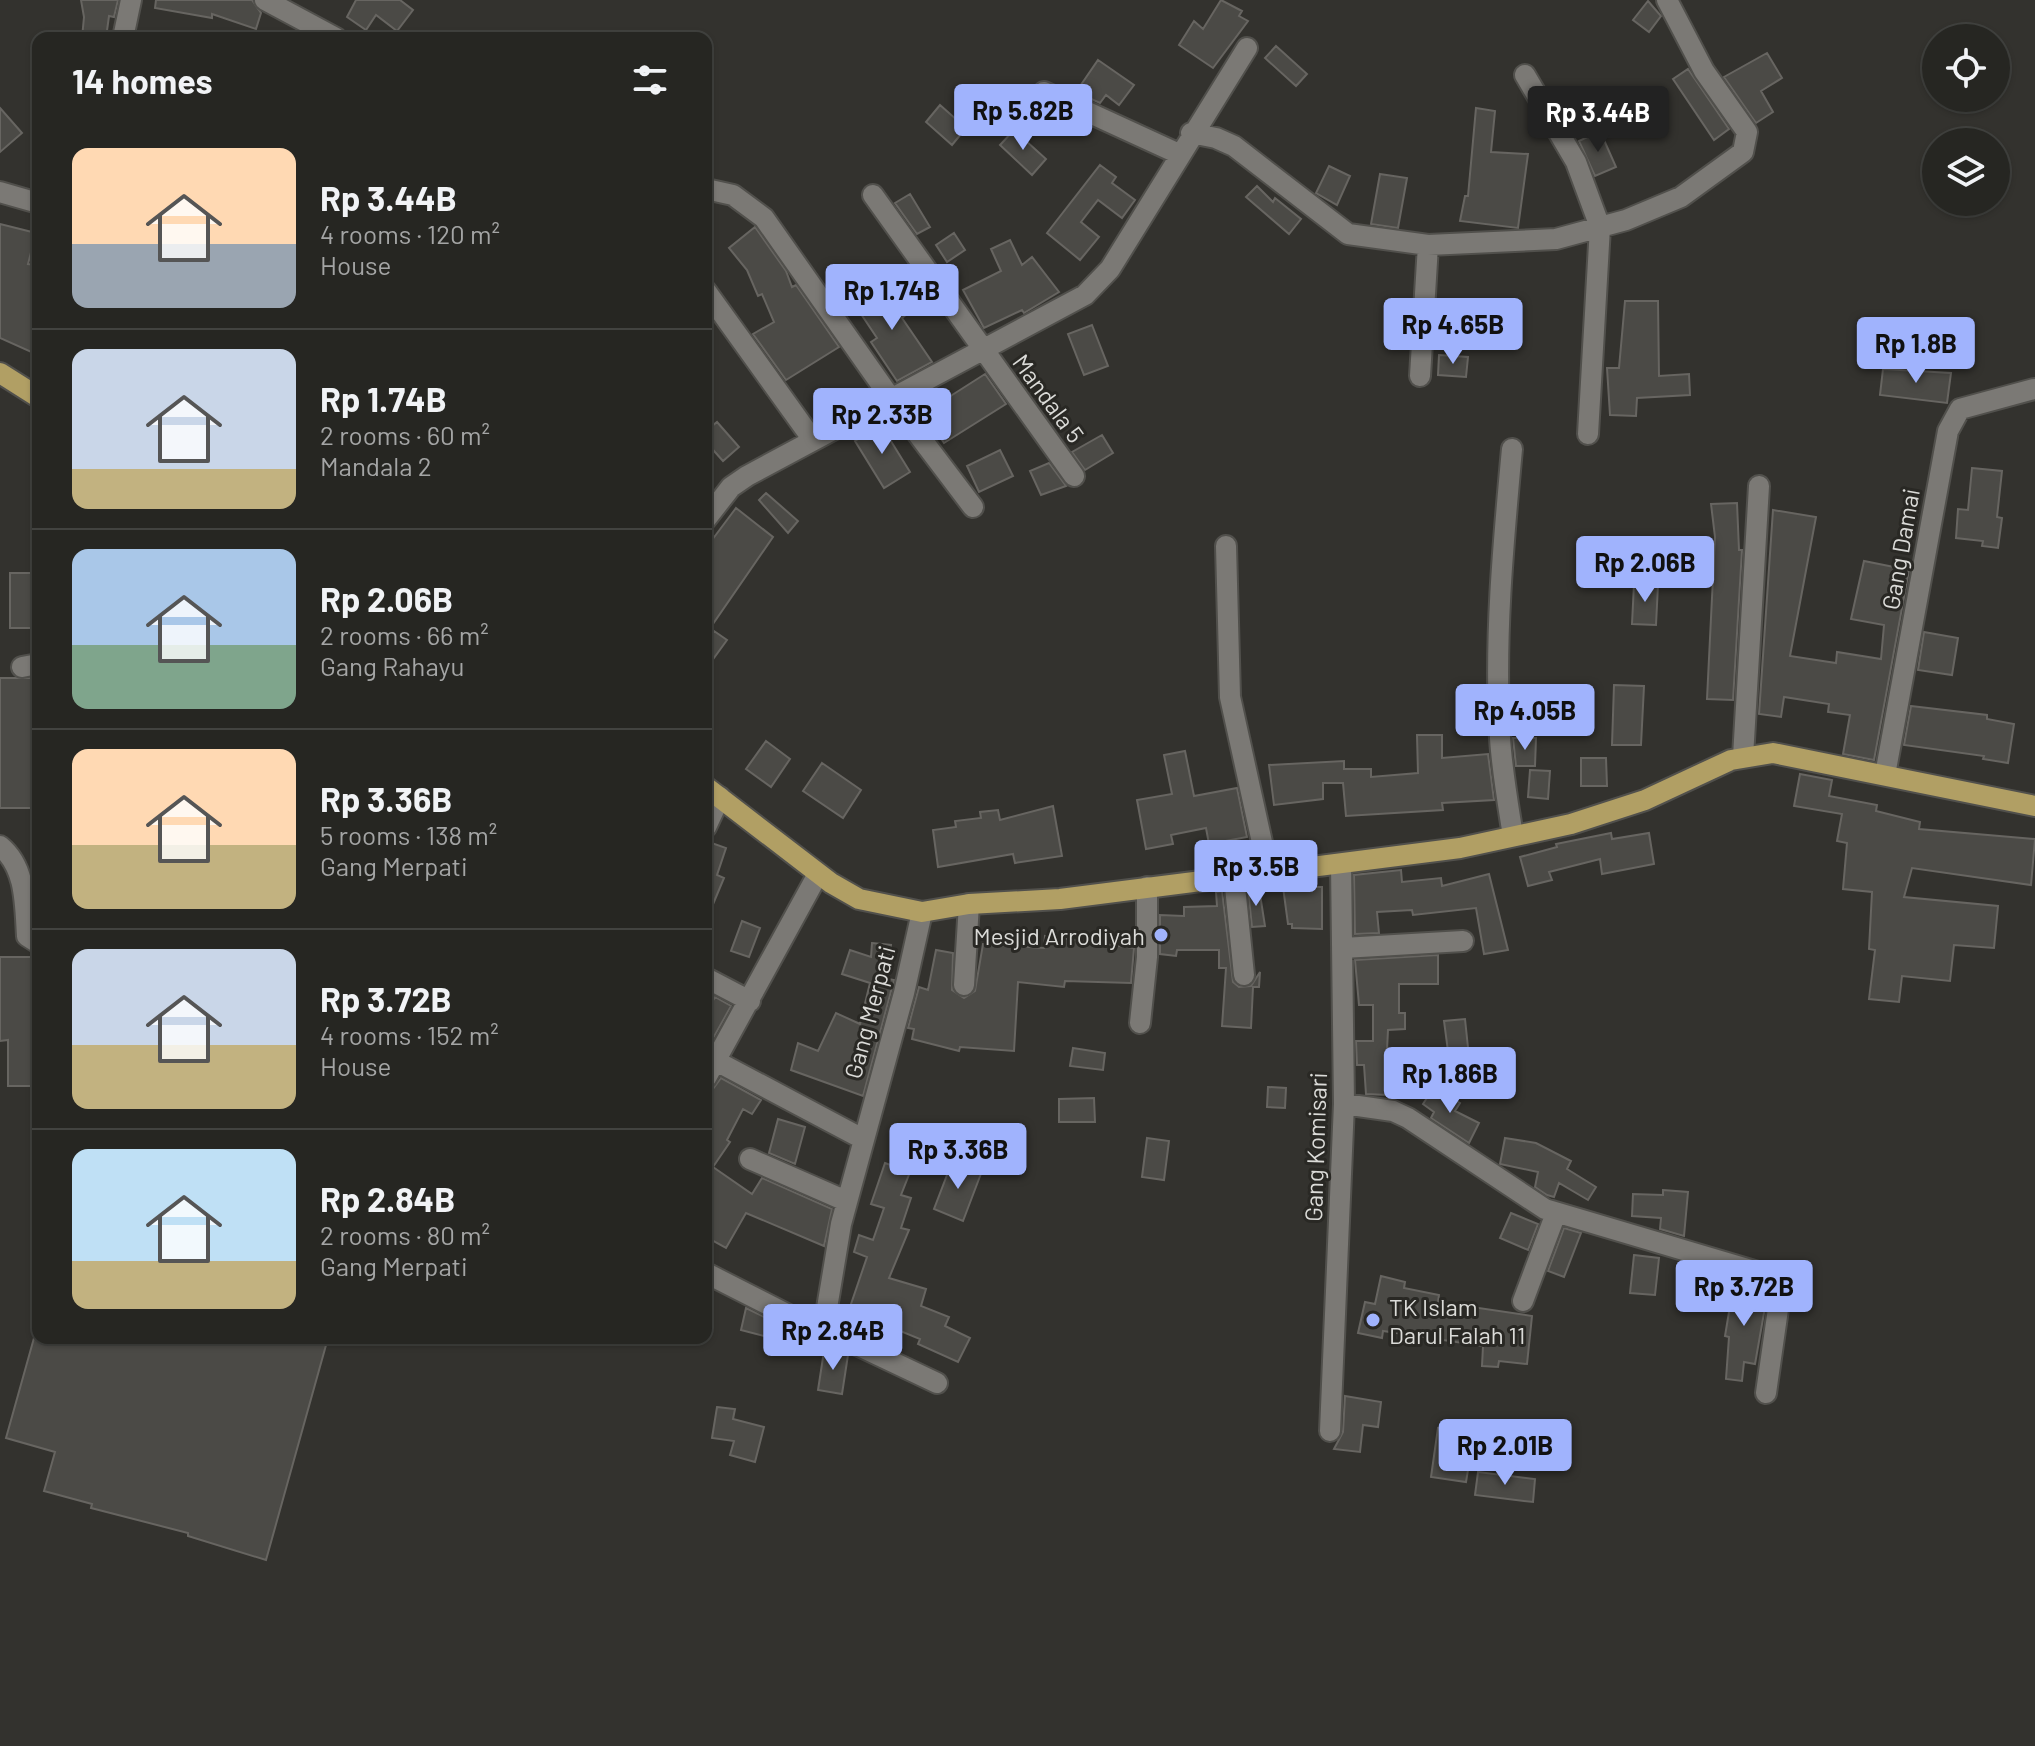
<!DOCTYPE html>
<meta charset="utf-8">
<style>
:root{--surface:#262622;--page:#32322f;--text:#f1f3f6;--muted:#a4a5a5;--line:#424340;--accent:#a0b3fd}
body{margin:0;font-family:Barlow,sans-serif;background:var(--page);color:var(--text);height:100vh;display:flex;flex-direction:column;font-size:30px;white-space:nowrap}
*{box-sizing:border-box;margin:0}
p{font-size:26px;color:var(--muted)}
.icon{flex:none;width:44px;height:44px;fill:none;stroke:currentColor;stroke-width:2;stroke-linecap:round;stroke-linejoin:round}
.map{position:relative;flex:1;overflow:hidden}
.side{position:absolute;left:32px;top:32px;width:680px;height:1312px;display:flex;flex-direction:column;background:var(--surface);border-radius:16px;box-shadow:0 2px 6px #0004,0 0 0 2px var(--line)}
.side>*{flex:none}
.buttons{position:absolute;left:1922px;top:24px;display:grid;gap:16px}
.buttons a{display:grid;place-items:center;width:88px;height:88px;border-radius:50%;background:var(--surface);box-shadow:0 2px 6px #0004,0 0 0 2px var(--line);font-size:40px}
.price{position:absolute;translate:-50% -68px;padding:0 18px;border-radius:8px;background:var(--accent);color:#111;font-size:26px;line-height:52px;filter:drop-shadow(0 2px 4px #0008)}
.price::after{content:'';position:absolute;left:50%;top:48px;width:24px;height:18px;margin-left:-12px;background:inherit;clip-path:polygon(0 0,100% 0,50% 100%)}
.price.on{background:#222;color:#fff}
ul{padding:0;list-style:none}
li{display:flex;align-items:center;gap:24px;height:200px;padding:0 40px}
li+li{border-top:2px solid var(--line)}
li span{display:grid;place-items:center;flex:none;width:224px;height:160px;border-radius:16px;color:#555}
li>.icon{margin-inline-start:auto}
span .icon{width:96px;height:96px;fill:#fffc;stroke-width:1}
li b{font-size:34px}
h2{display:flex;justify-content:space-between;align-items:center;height:96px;padding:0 40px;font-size:34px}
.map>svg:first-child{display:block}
.building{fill:#4b4a46;stroke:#676561;stroke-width:2}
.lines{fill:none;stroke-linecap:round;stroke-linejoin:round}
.minor-casing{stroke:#51504c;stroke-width:24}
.major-casing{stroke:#51504c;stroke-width:24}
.minor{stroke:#7b7975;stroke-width:20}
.major{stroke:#b19f64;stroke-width:20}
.poi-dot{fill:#a0b3fd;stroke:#292824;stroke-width:3}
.labels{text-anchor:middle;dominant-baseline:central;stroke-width:6;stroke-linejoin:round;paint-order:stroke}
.street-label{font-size:24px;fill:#dbdbd8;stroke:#292824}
.poi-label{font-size:24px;fill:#dbdbd8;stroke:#292824;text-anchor:end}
</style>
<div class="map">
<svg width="2035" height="1746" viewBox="0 0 2035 1746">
<rect width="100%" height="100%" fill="#33322e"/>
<path class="building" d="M81,0H118L114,17L109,16L106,38H82L84,17Z
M156,0H252L261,13L256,29L212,14V18L155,8Z
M356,0H400L413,10L397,31L376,15L366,30L347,17Z
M1221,0L1242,11L1239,16L1248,21L1213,68L1179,45L1194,21L1203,29Z
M1648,1L1661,16L1649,32L1633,20Z
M1276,46L1307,74L1296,86L1265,58Z
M1767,53L1782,78L1761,91L1773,112L1756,123L1724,77Z
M1098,60L1134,85L1119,105L1106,95L1100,103L1076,92Z
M1688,69L1729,129L1714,140L1673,79Z
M940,105L966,128L952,145L926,122Z
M0,108L22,133L0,152Z
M1476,108L1495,111L1491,152L1528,154L1518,228L1460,221L1465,196H1468Z
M1014,130L1046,159L1032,175L1000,145Z
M1600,131L1616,167L1595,176L1579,141Z
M1100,165L1116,177L1112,183L1135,200L1122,218L1098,200L1081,222L1099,237L1080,260L1047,233Z
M1329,166L1350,176L1337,205L1316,193Z
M1380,174L1407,178L1398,228L1371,224Z
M1257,186L1273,202L1275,198L1301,219L1289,234L1246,197Z
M910,194L930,227L917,234L895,203Z
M0,224L36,233L28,264L38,265V355L0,338Z
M755,227L786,271L792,287L796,285L839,347L786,380L753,334L774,322L762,294L758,296L747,270L729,248Z
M954,233L965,250L947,262L936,245Z
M1010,240L1022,265L1032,257L1059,292L1024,313L1022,310L984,328L963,290L1001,271L991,249Z
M885,281L907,314L902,318L932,362L897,381L871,342L877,338L853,302Z
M1625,301H1658L1659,376L1689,374L1690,395L1637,398L1636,416L1610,415L1607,368H1619Z
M1092,325L1108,366L1084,375L1068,334Z
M1439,355L1468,357L1466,377L1438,375Z
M1883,369L1951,373L1947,403L1880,395Z
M985,374L1006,404L944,443L924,413Z
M717,422L739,447L723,461L706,442V431Z
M881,425L910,472L884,488L855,441Z
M1102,435L1113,453L1085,470L1072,452Z
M1000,450L1013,476L979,492L967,466Z
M1049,463L1066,486L1041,495L1030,471Z
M1972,468L2002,471L1997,517L2002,518L1998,548L1982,546L1983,541L1956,538L1958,509L1968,510Z
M766,493L798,521L788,533L759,500Z
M1737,503L1739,550H1742L1733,700L1707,699L1715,537L1711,504Z
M736,508L773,537L706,634V548Z
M1773,510L1816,517L1790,656L1836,663L1837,652L1881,659L1884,625L1851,619L1864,561L1909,570L1874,760L1843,754L1850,715L1828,712L1829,704L1784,697L1781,717L1759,714Z
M10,573H32L31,628H10Z
M1634,584L1658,585L1656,625L1632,624Z
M714,631L727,640L706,669V643Z
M1924,632L1958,638L1952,675L1918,670Z
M0,678H38V808H0Z
M1614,685L1644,686L1641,745H1612Z
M1911,706L1987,715V719L2014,724L2008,763L1983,759L1984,756L1904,745Z
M1417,735H1442V758L1488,754L1494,800L1442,803L1443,810L1346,816L1343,783H1323V799L1274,805L1269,765L1344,761V769H1371V777L1418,773Z
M1513,738H1536L1535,766H1516Z
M766,741L790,759L771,787L746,769Z
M1185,751L1194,796L1237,788L1247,837L1209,844L1206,828L1171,835L1173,844L1146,849L1137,800L1172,794L1164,755Z
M1581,758H1606L1607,786H1581Z
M822,763L861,790L843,818L803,791Z
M1530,770L1550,771L1548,799L1528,797Z
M1800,774L1832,780L1829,796L1877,805L1876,811L1920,822L1919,829L2035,839L2031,885L1912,868L1904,897L1998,906L1994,948L1954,945L1950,981L1902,976L1899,1002L1869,999L1875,950L1869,949L1872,892L1843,889L1847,843L1837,841L1842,814L1794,806Z
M1053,806L1062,856L1015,863L1013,854L938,867L933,830L956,827L955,821L981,818L980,812L998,810L1000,820Z
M1611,833L1612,839L1649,833L1654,864L1602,874L1600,859L1549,872L1552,880L1528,886L1520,857L1557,847L1556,844Z
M706,841L726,848L717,875L724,878L706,921Z
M1401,870L1402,882L1441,878L1442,886L1489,874L1508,950L1484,954L1476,908L1413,915L1412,910L1377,912L1379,933L1355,934L1354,875Z
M1283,887H1322V929L1292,928V924H1288Z
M1259,888L1265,926L1252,927L1248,889Z
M1222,891L1233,982L1239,987L1251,986L1260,972L1259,987H1253L1251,1028L1222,1026L1226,968H1219V950H1177L1176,956L1160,954V915L1184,916V907L1217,906L1216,892Z
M742,921L760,928L749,957L731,951Z
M1045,936L1134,948L1131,983L1065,981L1064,987L1018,982L1014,1051L960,1047L959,1051L912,1039L914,1029L908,1028L919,987L928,990L936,950L953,953L952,990L964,998L975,991L983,944L1044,948Z
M872,943L891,945L888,979L894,980L863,1096L791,1070L798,1043L818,1051L836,1013L860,1024L870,983L842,974L850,950L871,957Z
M1438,955V984H1399V1013H1405V1029L1388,1030L1386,1070L1408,1069L1410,1096L1366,1094L1364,1065H1357L1356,1041H1373V1005H1359L1355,960Z
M0,957H38V1086H8V1040L0,1041Z
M715,997L731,1006L706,1051V1013Z
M1465,1019L1469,1057L1449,1059L1444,1021Z
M1073,1048L1105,1053L1103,1070L1070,1066Z
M721,1078L761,1100L752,1114L743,1109L727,1140L730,1142L713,1167L752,1194L762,1178L832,1209L824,1246L746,1213L726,1248L706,1237V1091L713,1089Z
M1268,1087L1286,1088L1285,1108L1267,1107Z
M1434,1087L1460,1103L1455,1111L1479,1123L1469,1143L1431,1118L1434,1112L1423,1104Z
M1094,1098L1095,1122H1059V1099Z
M778,1119L805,1127L795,1164L769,1153Z
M1147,1138L1169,1141L1164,1180L1142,1177Z
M1505,1138L1536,1143L1571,1161L1567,1169L1596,1187L1588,1200L1559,1183L1554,1197L1547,1195L1535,1187L1538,1172L1500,1164Z
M952,1162L982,1171L963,1221L934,1209Z
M885,1163L910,1172L901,1195L911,1198L901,1228L909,1230L889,1278L926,1289L921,1306L949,1317L945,1326L970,1338L958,1362L918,1344L920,1339L849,1310L867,1257L854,1252L859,1235L873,1240L884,1208L871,1204Z
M1663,1190L1688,1192L1684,1236L1660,1229L1661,1218L1632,1216L1633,1194L1663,1195Z
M1511,1213L1538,1224L1528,1250L1500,1238Z
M1564,1228L1581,1233L1564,1277L1548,1271Z
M1634,1255L1659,1258L1655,1295L1630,1293Z
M1381,1276L1405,1282L1404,1288L1439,1295L1438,1302L1532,1316L1527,1364L1499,1361L1498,1367L1482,1366L1483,1346L1383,1331L1382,1338L1358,1333L1365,1302L1375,1304Z
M1734,1282L1762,1287L1767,1296L1755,1364L1744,1362L1742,1381L1726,1379L1729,1337L1725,1336Z
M746,1308L796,1333L790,1354L769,1348L772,1338L741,1330Z
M34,1338H328L266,1560L188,1536V1533L91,1508L92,1504L44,1491L55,1452L6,1438Z
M824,1351L848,1355L842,1394L818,1390Z
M1345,1396L1381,1402L1378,1427L1363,1425L1360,1452L1334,1449L1343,1432Z
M717,1407L735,1409L733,1419L764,1427L755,1462L730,1455L734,1441L712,1438Z
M1438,1428L1474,1434L1466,1482L1431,1477Z
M1478,1472L1535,1479L1533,1502L1475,1495Z"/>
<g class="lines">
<g class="minor-casing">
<path id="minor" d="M265,0L336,38
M123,38L131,0
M1525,75L1576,162L1600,227L1588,434
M1044,92L1179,154
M1191,133L1216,138L1234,146L1348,234L1428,245L1556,239L1626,220L1681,197L1743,152L1747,132L1704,71L1667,0
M706,189L733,195L764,218L892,400L973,507
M0,192L38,203
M873,195L1074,476
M706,291L813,440
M1420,376L1428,245
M1512,449C1503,545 1494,642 1500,738C1502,771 1508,804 1513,836
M706,519L731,487L747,476L1085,295L1110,269L1247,48
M1226,546L1230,697L1269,874
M22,667L38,664
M1743,757L1759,486
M1885,775L1948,431L1960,409L2034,389
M706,827L720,797
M0,846C26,867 25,904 27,936L38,943
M1234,877L1244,975
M1343,948L1463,941
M706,978L750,1001
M964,985L969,904
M1140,1023L1147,957V887
M716,1061L861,1138
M706,1078L818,874
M1344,1104L1393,1111L1408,1118L1545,1209L1768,1275L1776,1281L1780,1295L1766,1393
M750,1159L846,1201
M706,1273L810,1326H824L841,1224L904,993L922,912
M1523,1301L1556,1213
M821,1328L937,1383
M1330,1431L1344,1104L1341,864"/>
</g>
<g class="major-casing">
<path id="major" d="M0,373L38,397
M706,787L831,883L859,899L922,912L969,904L1060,899L1460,848L1571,824L1645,800L1731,760L1773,753L2035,806"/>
</g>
<use href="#minor" class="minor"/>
<use href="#major" class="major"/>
</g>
<g class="poi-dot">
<circle cx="1161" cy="935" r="8"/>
<circle cx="1373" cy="1320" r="8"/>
</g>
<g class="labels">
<g class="street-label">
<text transform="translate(1049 398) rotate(54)">Mandala 5</text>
<text transform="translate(1900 549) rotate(-80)">Gang Damai</text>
<text transform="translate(869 1012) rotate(-75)">Gang Merpati</text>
<text transform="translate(1315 1147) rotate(-88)">Gang Komisari</text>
</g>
<g class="poi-label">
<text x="1145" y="935">Mesjid Arrodiyah</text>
<text x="1389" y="1306" text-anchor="start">TK Islam<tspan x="1389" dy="28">Darul Falah 11</tspan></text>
</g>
</g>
</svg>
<div class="buttons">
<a><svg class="icon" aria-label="locate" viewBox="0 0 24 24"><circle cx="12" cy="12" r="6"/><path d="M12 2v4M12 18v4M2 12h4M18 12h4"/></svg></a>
<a><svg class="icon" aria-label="layers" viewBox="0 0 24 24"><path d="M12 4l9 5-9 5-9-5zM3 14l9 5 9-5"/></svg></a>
</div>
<b class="price" style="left:1023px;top:152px">Rp 5.82B</b>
<b class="price on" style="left:1598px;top:154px">Rp 3.44B</b>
<b class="price" style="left:892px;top:332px">Rp 1.74B</b>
<b class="price" style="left:1453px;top:366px">Rp 4.65B</b>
<b class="price" style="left:1916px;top:385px">Rp 1.8B</b>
<b class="price" style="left:882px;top:456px">Rp 2.33B</b>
<b class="price" style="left:1645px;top:604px">Rp 2.06B</b>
<b class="price" style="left:1525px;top:752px">Rp 4.05B</b>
<b class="price" style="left:1256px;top:908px">Rp 3.5B</b>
<b class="price" style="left:1450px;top:1115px">Rp 1.86B</b>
<b class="price" style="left:958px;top:1191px">Rp 3.36B</b>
<b class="price" style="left:1744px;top:1328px">Rp 3.72B</b>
<b class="price" style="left:833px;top:1372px">Rp 2.84B</b>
<b class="price" style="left:1505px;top:1487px">Rp 2.01B</b>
<section class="side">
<h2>14 homes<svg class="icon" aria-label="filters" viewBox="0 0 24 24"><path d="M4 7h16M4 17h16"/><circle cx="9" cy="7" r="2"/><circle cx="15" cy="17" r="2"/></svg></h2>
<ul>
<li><span style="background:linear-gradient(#ffd9b3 60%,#9aa5b1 0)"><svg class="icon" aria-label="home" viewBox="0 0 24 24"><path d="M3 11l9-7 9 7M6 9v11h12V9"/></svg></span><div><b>Rp 3.44B</b><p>4 rooms · 120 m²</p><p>House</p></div></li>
<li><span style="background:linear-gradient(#c9d6e8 75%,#c2b280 0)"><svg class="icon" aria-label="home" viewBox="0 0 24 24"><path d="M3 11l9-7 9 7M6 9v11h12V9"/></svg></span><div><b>Rp 1.74B</b><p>2 rooms · 60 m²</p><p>Mandala 2</p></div></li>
<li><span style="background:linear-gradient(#a9c7e8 60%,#7fa58c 0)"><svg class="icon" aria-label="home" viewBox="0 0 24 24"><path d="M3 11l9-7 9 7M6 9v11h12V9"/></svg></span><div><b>Rp 2.06B</b><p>2 rooms · 66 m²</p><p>Gang Rahayu</p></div></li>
<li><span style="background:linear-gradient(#ffd9b3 60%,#c2b280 0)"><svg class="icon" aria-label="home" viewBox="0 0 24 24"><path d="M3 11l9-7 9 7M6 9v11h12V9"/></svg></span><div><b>Rp 3.36B</b><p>5 rooms · 138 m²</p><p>Gang Merpati</p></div></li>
<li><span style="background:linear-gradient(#c9d6e8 60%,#c2b280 0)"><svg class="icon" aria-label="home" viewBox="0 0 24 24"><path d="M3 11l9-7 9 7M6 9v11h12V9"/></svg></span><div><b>Rp 3.72B</b><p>4 rooms · 152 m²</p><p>House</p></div></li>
<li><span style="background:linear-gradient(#bfe0f5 70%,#c2b280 0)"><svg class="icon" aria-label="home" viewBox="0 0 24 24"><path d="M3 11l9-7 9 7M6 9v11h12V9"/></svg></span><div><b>Rp 2.84B</b><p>2 rooms · 80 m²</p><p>Gang Merpati</p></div></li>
</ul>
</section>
</div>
